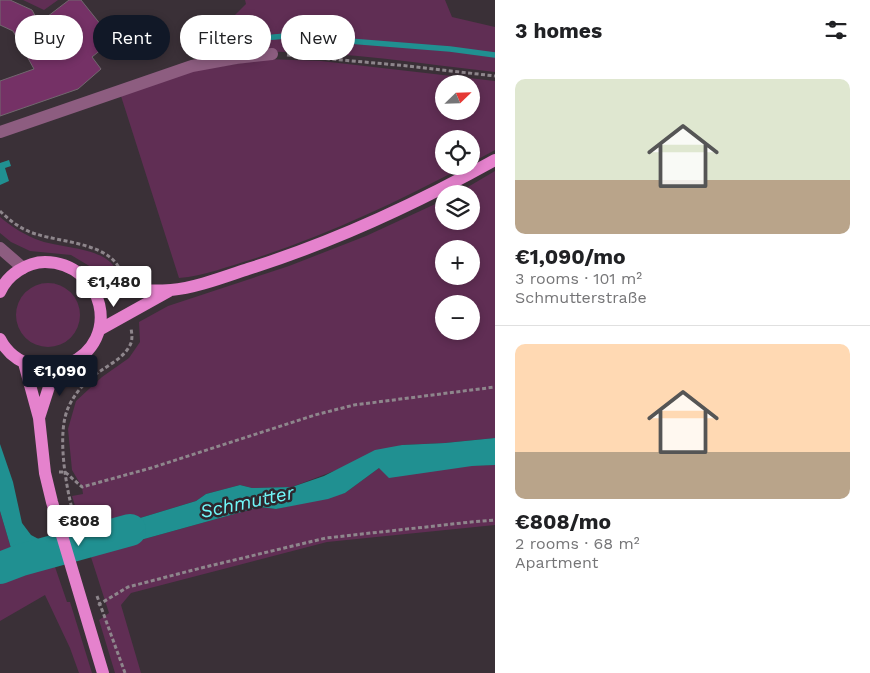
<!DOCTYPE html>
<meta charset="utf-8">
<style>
:root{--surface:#fff;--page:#f6f6f6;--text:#202124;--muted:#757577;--line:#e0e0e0;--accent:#111827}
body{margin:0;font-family:"Work Sans",sans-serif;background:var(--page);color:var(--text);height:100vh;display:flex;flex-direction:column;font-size:19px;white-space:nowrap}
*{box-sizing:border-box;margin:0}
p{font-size:16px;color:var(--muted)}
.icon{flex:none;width:28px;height:28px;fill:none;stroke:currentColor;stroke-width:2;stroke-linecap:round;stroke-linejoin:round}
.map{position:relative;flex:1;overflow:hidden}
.side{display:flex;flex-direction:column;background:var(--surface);width:375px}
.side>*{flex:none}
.guide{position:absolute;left:15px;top:15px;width:405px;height:45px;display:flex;gap:10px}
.needle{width:32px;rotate:67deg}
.controls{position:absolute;left:435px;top:75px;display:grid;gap:10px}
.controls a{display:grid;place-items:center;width:45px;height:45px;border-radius:50%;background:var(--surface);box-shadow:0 2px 8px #0003;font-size:25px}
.price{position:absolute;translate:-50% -42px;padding:0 11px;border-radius:5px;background:#fff;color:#222;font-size:16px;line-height:32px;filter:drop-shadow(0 1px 2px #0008)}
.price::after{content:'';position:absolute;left:50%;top:30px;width:15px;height:11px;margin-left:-8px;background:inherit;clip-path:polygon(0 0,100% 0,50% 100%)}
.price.on{background:var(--accent);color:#fff}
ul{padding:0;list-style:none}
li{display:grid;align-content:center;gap:10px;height:265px;padding:0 20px}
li+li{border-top:1px solid var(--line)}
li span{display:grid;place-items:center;height:155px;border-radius:10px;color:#555}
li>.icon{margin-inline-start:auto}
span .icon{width:90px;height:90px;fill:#fffc;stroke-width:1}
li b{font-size:21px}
h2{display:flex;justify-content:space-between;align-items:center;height:60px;padding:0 20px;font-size:21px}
.chip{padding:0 18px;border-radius:22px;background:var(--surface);box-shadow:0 2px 8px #0003;font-size:18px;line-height:45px}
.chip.on{background:var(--accent);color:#fff}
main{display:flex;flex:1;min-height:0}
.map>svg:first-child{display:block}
.green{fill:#602e54;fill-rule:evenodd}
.water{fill:#209091}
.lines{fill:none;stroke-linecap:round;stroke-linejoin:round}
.stream{stroke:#209091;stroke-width:5.5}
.river{stroke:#209091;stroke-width:32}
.building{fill:#753166;stroke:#72686f}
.path{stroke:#8e868c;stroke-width:3;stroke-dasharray:4 2.5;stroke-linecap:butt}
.minor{stroke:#8d5d80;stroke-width:12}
.major{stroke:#e582cd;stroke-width:12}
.labels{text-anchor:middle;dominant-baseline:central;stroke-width:5;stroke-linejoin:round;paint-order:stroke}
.water-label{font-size:19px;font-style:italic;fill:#71f8f9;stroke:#2f262d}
</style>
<main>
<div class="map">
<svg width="495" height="673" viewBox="0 0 495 673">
<rect width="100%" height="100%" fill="#3a3037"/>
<path class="green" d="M23,0H58L44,10Z
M245,0H445L452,17L495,27V72C408,62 321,47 234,53L214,36L246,4Z
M266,59L321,61L495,81V150L471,163V139H444V166H465C397,202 327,235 253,259C229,266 204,276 179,278L121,96L186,72ZM444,84H471V111H444Z
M495,171V438L445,443L402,445L292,487L252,488L240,485L206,494L196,501L84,535L72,496L83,494L82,487L72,470L68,429L76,401L102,377L129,358L140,342L139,322L168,306L289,266L366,236L444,200V221H471V194H456ZM444,249H471V276H444ZM444,304H471V331H444Z
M0,217C12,227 26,236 41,241C64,249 114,247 118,277L96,270L71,255L30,251L11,242L0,233Z
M16 315a32 32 0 1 1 64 0a32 32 0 1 1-64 0Z
M495,465V525L327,542L131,593L121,605L141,673H115L99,620L109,613L90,554L260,507L276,509L345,493L379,468Z
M0,511L13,555L0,560Z
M54,564L67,602H70L92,673H79L70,648L45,595L0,621V583Z"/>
<path class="water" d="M9,160L11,166L5,168L9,181L0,185V163Z
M495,438V465L472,466L389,478L379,468L345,493L328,499L276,509L260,507L90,554L84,535L196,501L206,494L240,485L252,488L292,487L324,476L375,450L402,445L445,443Z
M0,444L13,482L22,523L31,535L48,544L54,564L0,583V560L13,555L0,511Z"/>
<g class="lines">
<path class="stream" d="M238,40L286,36L450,49L495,55"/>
<path class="river" d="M0,568L21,560L130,530"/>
</g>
<path class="building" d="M0,0H10L32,10L39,23L69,0H81L113,40L92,57L101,69L78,89L0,116V81L34,69L13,31L0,25Z"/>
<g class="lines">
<path class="path" d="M287,55L408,66L495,76
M0,211C10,221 22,230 36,234C63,243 115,243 122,276
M59,472H65L82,487L151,468L315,415L354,405L495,387
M73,513C66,486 56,432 69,406C75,393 85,382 96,374C107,366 122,359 129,347C133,341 132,335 131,328
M97,596L125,673
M98,605L128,587L201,568L326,538L471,522L495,520"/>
<path class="minor" d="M0,132L192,66L236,58L272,54
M0,248L23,268"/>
<path class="major" d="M94,289C119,289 146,292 171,290C195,288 224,277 248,269C334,242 416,204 495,160
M0,292C7,275 27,262 45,262C104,263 123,341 68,364C58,369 45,370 34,366C20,362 7,353 0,339
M99,330L169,291
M24,363L39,418L45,473L52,502L103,673
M39,418L55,368"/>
</g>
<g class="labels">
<g class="water-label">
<text transform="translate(247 502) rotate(-12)">Schmutter</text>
</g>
</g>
</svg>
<div class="controls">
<a><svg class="needle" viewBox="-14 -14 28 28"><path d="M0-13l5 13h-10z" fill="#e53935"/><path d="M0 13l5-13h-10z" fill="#757577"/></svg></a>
<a><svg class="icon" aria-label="locate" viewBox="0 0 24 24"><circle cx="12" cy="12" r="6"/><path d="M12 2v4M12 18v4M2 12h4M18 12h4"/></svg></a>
<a><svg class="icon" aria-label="layers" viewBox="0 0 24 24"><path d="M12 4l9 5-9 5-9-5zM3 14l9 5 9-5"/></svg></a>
<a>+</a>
<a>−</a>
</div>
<b class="price" style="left:114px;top:308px">€1,480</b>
<b class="price on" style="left:60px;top:397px">€1,090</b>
<b class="price" style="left:79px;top:547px">€808</b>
<div class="guide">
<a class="chip">Buy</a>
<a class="chip on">Rent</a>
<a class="chip">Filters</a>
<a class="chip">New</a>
</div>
</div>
<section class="side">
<h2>3 homes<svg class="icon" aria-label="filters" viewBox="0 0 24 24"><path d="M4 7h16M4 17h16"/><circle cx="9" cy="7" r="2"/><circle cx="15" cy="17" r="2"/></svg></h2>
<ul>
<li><span style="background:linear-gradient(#dfe7d0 65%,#b9a48a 0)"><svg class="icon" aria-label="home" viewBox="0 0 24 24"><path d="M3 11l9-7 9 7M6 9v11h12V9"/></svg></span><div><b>€1,090/mo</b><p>3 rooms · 101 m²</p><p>Schmutterstraße</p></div></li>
<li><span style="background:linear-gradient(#ffd9b3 70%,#b9a48a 0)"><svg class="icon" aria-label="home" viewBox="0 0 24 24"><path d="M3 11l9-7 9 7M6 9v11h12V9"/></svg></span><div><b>€808/mo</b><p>2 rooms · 68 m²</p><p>Apartment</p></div></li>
</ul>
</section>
</main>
